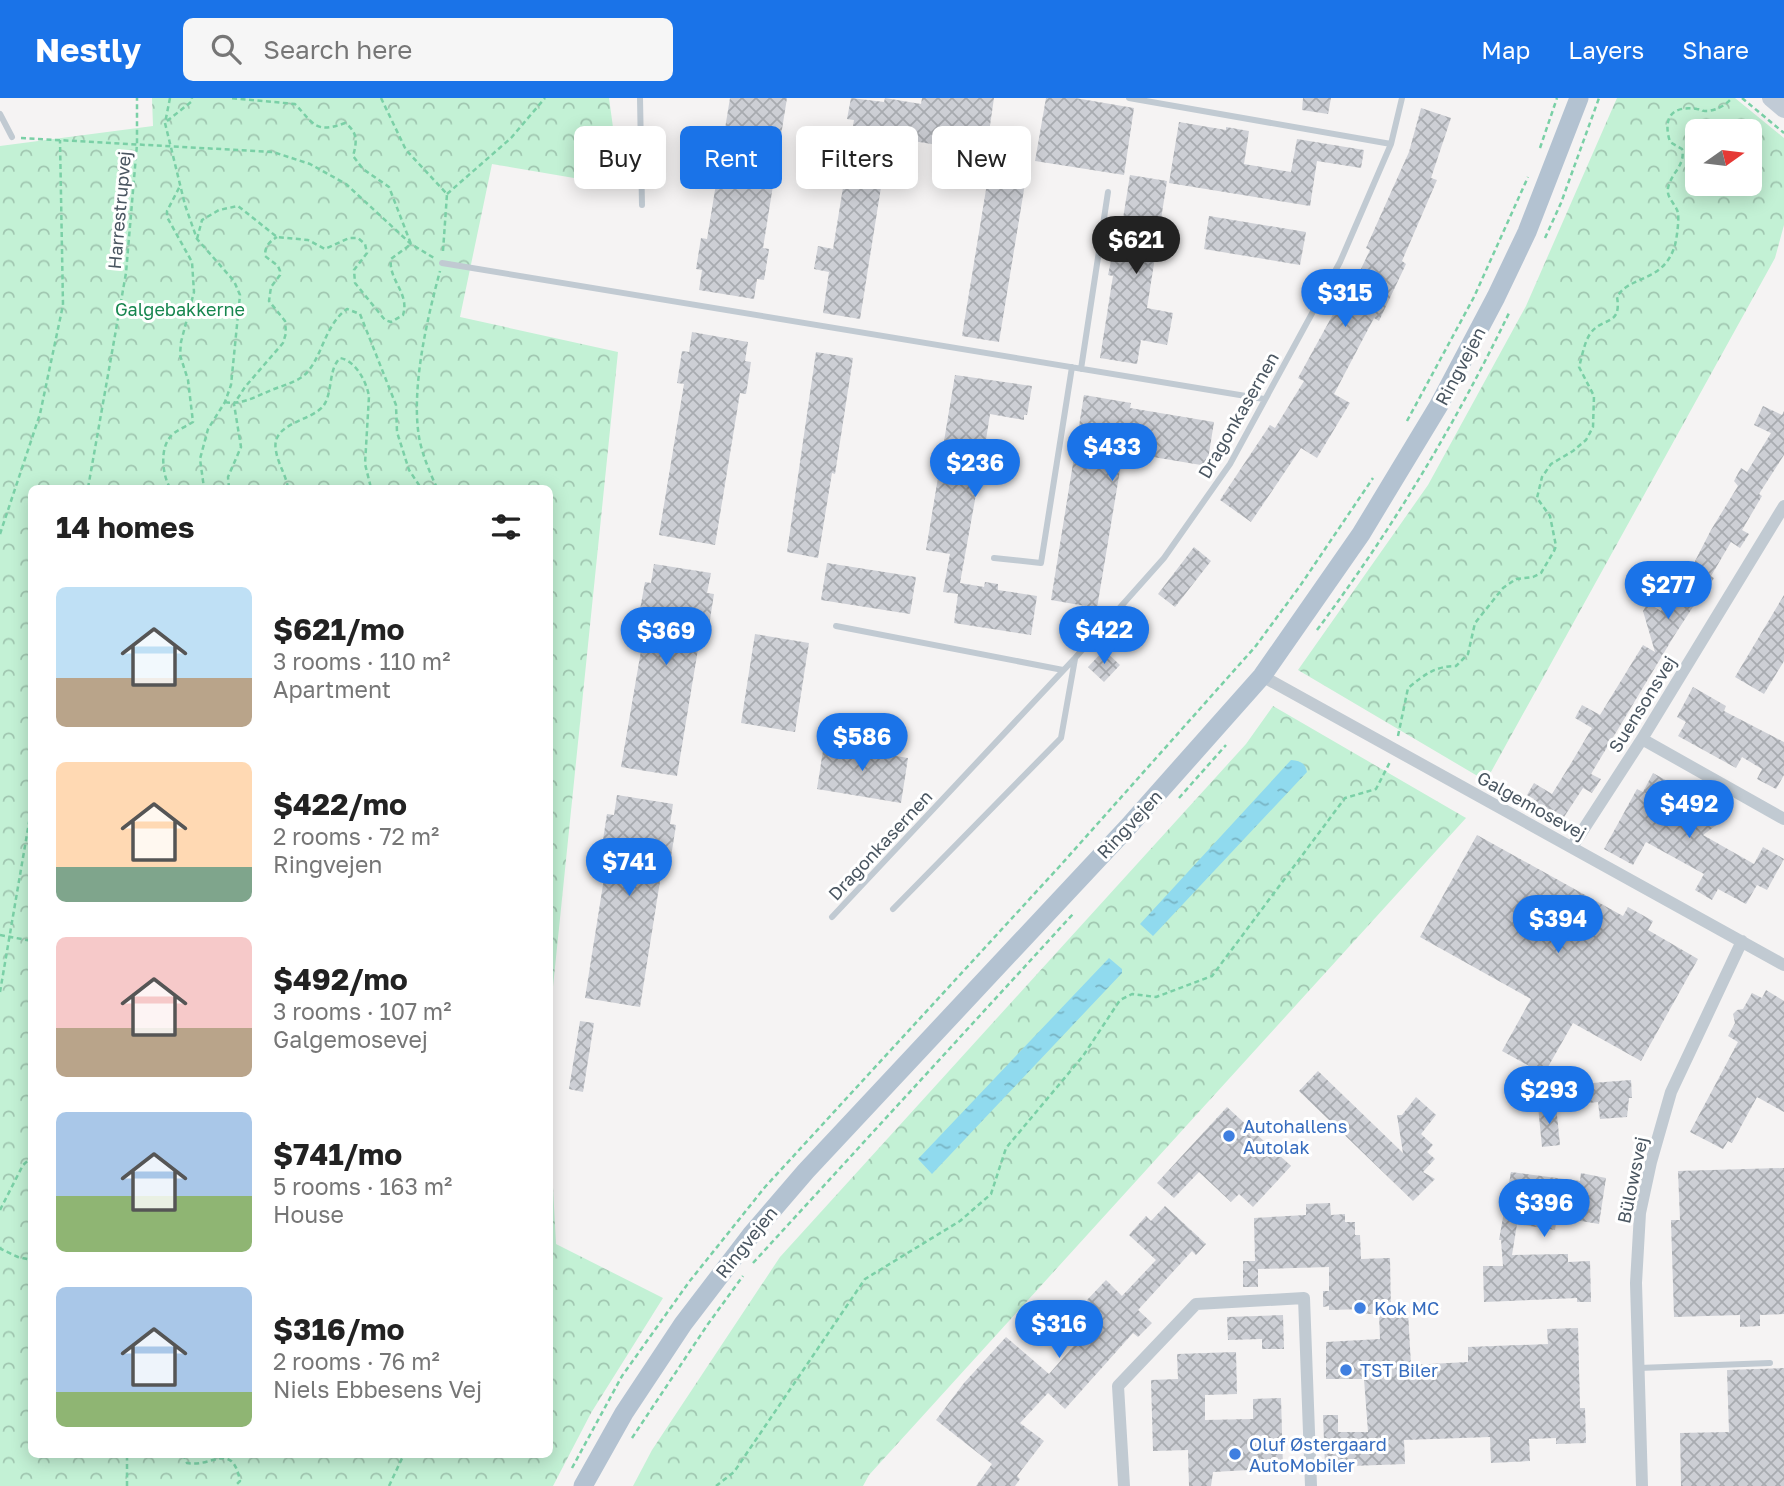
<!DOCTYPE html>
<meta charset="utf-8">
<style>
:root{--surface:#fff;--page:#f6f6f6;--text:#222;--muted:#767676;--accent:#1a73e8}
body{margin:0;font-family:"Golos Text",sans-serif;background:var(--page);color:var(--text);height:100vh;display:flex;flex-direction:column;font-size:26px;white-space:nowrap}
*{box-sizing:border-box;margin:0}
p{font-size:23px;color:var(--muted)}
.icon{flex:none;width:38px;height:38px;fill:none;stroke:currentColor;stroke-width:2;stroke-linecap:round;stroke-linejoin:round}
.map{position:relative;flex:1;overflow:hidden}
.sheet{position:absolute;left:28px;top:387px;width:525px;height:973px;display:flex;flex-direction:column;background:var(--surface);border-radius:10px;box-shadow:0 4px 18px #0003}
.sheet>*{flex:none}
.banner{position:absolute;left:574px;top:28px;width:665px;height:63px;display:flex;gap:14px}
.needle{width:46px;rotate:76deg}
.fabs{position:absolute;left:1685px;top:21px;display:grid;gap:14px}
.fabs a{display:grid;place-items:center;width:77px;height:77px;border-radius:10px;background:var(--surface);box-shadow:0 4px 18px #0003;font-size:35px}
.price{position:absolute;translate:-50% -60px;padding:0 16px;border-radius:24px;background:var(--accent);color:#fff;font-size:23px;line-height:46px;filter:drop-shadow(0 2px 4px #0008)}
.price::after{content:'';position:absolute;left:50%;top:42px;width:21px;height:16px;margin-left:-10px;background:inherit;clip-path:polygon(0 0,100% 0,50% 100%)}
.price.active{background:#222;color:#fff}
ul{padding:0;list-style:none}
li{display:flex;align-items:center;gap:21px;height:175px;padding:0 28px}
li span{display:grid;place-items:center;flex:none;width:196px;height:140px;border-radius:10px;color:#555}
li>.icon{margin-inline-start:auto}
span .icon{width:84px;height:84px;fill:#fffc;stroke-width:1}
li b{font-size:30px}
h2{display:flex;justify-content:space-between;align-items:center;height:84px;padding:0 28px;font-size:30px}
.tag{padding:0 24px;border-radius:10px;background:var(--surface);box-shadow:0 4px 18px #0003;font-size:24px;line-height:63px}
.tag.active{background:var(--accent);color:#fff}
header{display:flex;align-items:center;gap:42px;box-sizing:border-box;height:98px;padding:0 35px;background:var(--accent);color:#fff}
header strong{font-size:33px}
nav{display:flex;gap:38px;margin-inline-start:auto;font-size:24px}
.search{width:490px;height:63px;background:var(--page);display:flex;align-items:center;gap:18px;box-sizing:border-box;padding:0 24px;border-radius:10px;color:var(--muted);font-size:26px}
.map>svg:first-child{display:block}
.forest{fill:url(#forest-crowns);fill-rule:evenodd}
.water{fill:url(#water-ripples)}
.building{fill:url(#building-cross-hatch)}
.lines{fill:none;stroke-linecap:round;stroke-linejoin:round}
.path{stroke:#7ad0a6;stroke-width:2.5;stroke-dasharray:5 3.5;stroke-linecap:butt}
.lane{stroke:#c1cad2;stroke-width:6}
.street{stroke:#c1cad2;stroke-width:12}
.secondary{stroke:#c1cbd6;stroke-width:18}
.primary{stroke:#b3c2d1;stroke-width:19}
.shop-dot{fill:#3f7fe0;stroke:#fff;stroke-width:2.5}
.labels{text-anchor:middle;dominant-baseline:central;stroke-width:6;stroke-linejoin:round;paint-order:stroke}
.street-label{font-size:18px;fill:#4a5661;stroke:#fff}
.park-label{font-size:18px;fill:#17864f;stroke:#fff}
.shop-label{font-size:18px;fill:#366cbe;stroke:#fff;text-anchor:start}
</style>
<header>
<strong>Nestly</strong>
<div class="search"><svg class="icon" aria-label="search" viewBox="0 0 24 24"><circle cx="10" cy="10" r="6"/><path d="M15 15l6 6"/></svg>Search here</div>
<nav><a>Map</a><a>Layers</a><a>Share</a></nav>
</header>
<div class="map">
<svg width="1784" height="1388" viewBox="0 0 1784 1388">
<defs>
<pattern id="forest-crowns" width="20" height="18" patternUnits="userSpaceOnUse" patternTransform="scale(1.75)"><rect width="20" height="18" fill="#c3f1d5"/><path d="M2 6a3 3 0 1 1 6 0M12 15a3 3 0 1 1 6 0" fill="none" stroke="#a0c6b0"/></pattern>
<pattern id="water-ripples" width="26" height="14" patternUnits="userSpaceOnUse" patternTransform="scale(1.75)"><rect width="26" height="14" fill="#90daee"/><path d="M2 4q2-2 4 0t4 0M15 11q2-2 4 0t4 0" fill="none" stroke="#78b4c4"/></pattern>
<pattern id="building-cross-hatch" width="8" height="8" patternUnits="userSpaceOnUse" patternTransform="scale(1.75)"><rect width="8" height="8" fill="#cdcfd5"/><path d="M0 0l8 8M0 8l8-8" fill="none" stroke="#a8abb0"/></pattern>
</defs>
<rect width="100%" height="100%" fill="#f5f3f3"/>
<path class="forest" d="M152,0H609L621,88L492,66L460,219L618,254L550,918V390H32V1356H550V1032L556,1146L663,1200L591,1315L553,1388H0V48L153,28Z
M1617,0H1735L1784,40V127L1775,160L1486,683L1298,572L1428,387L1526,208ZM1750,33V86H1698V33Z
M1273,608L1466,720L869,1377L863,1388H633L652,1352L780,1159L1246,646Z"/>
<path class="water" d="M1291,662C1301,663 1305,665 1307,674L1153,838L1140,826Z
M1109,860L1122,871V875L932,1076L918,1061Z"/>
<path class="building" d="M730,0H787L763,150L769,151L764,182L757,181L754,201L699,192L702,172L696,171L701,140L707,141Z
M851,0L884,4L885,0L921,6L922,0H994L986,55L889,39L860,221L823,215L829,174L814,171L818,148L833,151L854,22L847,21Z
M1046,0H1075L1134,10L1124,77L1035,63Z
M1303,0H1331L1328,16L1302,12Z
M1421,10L1451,20L1431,80L1437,82L1402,163L1406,166L1379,223L1374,220L1334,296L1350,305L1317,360L1301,350L1251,424L1220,402L1270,327L1275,330L1304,283L1298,280L1342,200L1346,202L1370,152L1366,150L1409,54Z
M1179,24L1226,32V29L1249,33L1244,66L1291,74L1297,41L1364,52L1361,70L1317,63L1310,108L1169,85Z
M992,55L1029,61L999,244L962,238Z
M1130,77L1167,83L1147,210L1173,215L1167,247L1141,242L1137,266L1100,260L1113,178L1108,177L1111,163L1116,164Z
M1209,118L1306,134L1300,167L1204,151Z
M692,234L748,244L745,263L751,264L746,296L740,295L715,447L659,437L684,286L677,285L682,253L689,254Z
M816,254L853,260L835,376L832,375L818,460L787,454Z
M955,277L1032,288L1027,317H1024V322L990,316L985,348L1015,352L1012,368L982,363L960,485L984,489L985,484L998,486V492L1037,498L1031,537L954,525L958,496L943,494L950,456L926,452Z
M1084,297L1131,305L1130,310L1214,324L1207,368L1123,354L1097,510L1051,502Z
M1763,308L1782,317L1784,313V357L1759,396L1762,398L1742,432L1749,436L1740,450L1731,444L1711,478L1714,480L1703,499L1700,498L1674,538L1591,676L1601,681L1592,695L1583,690L1564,719L1553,712L1551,715L1533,704L1534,701L1527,697L1534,685L1552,696L1570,667L1592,630L1575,620L1582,607L1600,617L1643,547L1655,554L1643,513L1648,505L1661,513L1672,494L1673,486L1682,480L1691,466L1693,467L1711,432L1738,388L1734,383L1741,370L1747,374L1771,335L1754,327Z
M1194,449L1211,463L1175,509L1158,496Z
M827,465L916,479L910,516L821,502Z
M654,466L711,475L707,495L714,496L709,528L702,527L677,678L621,669L647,518L639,517L645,484L651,485Z
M1784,497V563L1764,596L1735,579Z
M755,536L809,545L795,634L741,625Z
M1104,552L1120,567L1104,584L1088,569Z
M1693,589L1726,608L1724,613L1784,644V677L1776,691L1757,681L1762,671L1742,659L1736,670L1678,638L1686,624L1677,619Z
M824,646L908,660L901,705L817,691Z
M1653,675L1712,708L1723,722L1703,737L1754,766L1763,749L1784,761L1767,792L1757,787L1746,806L1718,791L1712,802L1695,792L1704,776L1646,744L1633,767L1604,751L1637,691L1643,694Z
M617,697L673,706L670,726L676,727L671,759L664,758L640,909L585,900L609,749L602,748L607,716L614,717Z
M1477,737L1623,818L1628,809L1653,823L1648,832L1698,861L1641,963L1573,925L1544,976L1502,953L1531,901L1420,839Z
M1766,892L1784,903V1014L1757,999L1732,1045L1728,1043L1723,1051L1690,1034L1738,944L1728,938L1735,925L1733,916L1737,912L1743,911L1752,895L1762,900Z
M580,923L594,925L583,994L569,991Z
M1318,973L1403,1055L1397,1017H1402L1416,999L1436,1017L1421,1036L1433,1047L1427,1054L1435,1061L1423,1074L1435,1081L1413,1103L1299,993Z
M1631,982L1632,1000H1629L1627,1019L1600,1021L1598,1004L1568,1007L1566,987Z
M1556,1007L1560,1047L1542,1049L1538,1008Z
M1227,1009L1291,1068L1253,1109L1239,1096L1231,1104L1199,1074L1174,1100L1157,1085Z
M1784,1070V1216L1760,1217V1228L1740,1229V1217L1674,1219L1671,1122H1680L1678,1073Z
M1511,1074L1580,1083L1581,1075L1606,1080L1599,1126L1557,1119L1555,1132L1517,1126L1512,1157L1568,1156V1164L1590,1163L1591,1204H1577V1200L1484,1204L1483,1168H1503L1501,1142H1499Z
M1330,1105L1331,1117L1345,1116V1124H1355V1137H1360L1361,1161L1390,1160L1391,1216L1408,1215L1411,1267L1468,1264V1249L1548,1246L1547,1231L1578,1230L1580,1310H1585L1586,1345L1556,1346V1340L1529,1341L1530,1363L1491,1365L1490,1339L1404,1342L1405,1366L1325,1369L1323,1317H1338V1334H1368L1364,1281H1326V1244L1380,1241L1379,1216H1365L1364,1211L1329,1212V1208L1323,1209V1193H1329V1169L1258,1171V1189H1243V1163H1255L1254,1120L1306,1117V1106Z
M1165,1108L1206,1146L1196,1157L1192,1153L1138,1212L1152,1225L1138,1239L1133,1235L1065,1311L1048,1295L1020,1325L1044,1343L1017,1378L1020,1381L1015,1388H976L992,1366L936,1322L964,1285L1006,1239L1049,1276L1078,1243L1071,1236L1095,1210L1087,1202L1106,1182L1122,1198L1156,1162L1129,1137L1146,1118L1151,1123Z
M1283,1217L1284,1251H1262V1241L1228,1242L1227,1219Z
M1236,1254L1237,1296L1205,1297V1322L1253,1321V1301L1281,1300L1283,1370L1213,1374L1211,1388H1189L1188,1352L1153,1353L1151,1282L1178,1281L1177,1256Z
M1784,1270V1388H1681L1680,1335L1729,1334L1727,1272Z"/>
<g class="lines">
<path class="path" d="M170,0L165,25L185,107L197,141L234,183L240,197L231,287L225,304L208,331L200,361L204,390
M381,0L406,52L447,96L443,153
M1742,0L1784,35
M167,23L191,4L192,0
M21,40L273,54L310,66L346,86L411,146L434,160
M1540,50L1557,0
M447,96L511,40L545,0
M1545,140L1561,105L1599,0
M197,141L202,122L219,112L238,108L277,139L308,142L325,151L349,140H358L365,146L367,155L354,172L355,185L385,222L391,224L403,217C410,195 388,182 391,161L411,146L389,89L363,71L353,58C357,44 358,34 345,25C315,36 314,26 295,6L230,0
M225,304C240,307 253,300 267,294C277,289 292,286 302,279C322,264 323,228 347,211L360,216L396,307L397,334L409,372L421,390
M1407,323L1474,199L1528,79
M88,390L126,175L137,46V0
M170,390C162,376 159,348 173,336C179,331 187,328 193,324L188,282L180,257L181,244L194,194L192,164L167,119V113L180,88
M229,390L228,379L241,349L234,306L245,289L283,245L286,235L285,223L269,203L271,189L280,177V173L278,168L265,158C265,148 269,144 277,139
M288,390C286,377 278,366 276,353C270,324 312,324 324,307C333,293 328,272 340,260C356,263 366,283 369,298L365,366L371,390
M437,390C430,375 422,356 419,339C411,290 427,221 440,173
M0,436L40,316L63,207L60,42
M1317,532C1391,433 1455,327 1509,215
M1398,638L1408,590C1424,577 1435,568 1456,568L1468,556L1475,525L1503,490L1516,481L1533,479L1541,475L1554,453L1556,448L1550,418L1537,400L1542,379L1551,366L1573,353L1586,342L1593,329L1594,298L1579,269C1582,259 1584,245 1590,236C1602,218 1622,229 1617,199C1629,177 1664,185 1675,147C1677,139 1679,123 1678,115C1676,106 1666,100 1668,90C1671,75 1686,67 1682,51L1670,44C1663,21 1670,7 1697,11C1706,12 1698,13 1708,13C1717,12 1726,7 1732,0
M1179,700L1226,647
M0,837L32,843
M0,894L32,707
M0,1112L23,1067L32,1059
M0,1149L1,1151L18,1159L32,1162
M753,1165L1073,816
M632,1340L708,1226L743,1178
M183,1356L187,1365C212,1370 232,1342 240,1383L235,1388
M572,1370L622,1278L689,1184L765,1089L1059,769L1255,549L1300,488L1373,380
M127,1388V1356
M389,1388L404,1356
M716,1388L734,1374L865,1181L960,1123L991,1096L1006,1050L1083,958L1120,902L1132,896L1156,899L1212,878L1345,700L1376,691L1390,664"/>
<path class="lane" d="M640,0L642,107
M1129,0L1391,46
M0,16L12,39
M442,165L1264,301
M1081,271L1108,94
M994,460L1041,465L1072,269
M836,528L1063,572
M893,811L1061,640L1075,561
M832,819L1075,560L1164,460L1230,366L1340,164L1391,46L1402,0
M1639,1270L1770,1265"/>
<path class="street" d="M1262,578L1784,867
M1642,641L1784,721
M1572,749L1642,641L1784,408
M1124,1388L1118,1288L1196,1206L1304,1200L1311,1388
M1642,1388L1636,1185L1640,1115L1651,1064L1671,994L1742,843"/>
<path class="secondary" d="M1771,0L1784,11"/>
<path class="primary" d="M583,1388L624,1315L683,1226L751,1137L806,1073L1127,730L1262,578L1361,436L1439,307L1496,199L1527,134L1579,0"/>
</g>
<g class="shop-dot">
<circle cx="1229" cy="1038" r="7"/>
<circle cx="1360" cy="1210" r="7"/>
<circle cx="1346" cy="1272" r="7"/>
<circle cx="1235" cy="1356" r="7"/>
</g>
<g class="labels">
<g class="street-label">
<text transform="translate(119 112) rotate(-85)">Harrestrupvej</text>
<text transform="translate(1460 268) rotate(-62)">Ringvejen</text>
<text transform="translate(1238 317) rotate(-60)">Dragonkasernen</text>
<text transform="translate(1642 606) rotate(-58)">Suensonsvej</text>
<text transform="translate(1532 707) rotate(29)">Galgemosevej</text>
<text transform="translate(1129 726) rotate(-47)">Ringvejen</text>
<text transform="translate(880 747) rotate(-47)">Dragonkasernen</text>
<text transform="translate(1632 1082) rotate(-78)">Bülowsvej</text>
<text transform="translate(746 1144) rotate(-51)">Ringvejen</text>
</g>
<g class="park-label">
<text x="180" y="211">Galgebakkerne</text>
</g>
<g class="shop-label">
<text x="1243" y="1028">Autohallens<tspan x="1243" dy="21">Autolak</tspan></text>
<text x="1374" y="1210">Kok MC</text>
<text x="1360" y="1272">TST Biler</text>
<text x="1249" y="1346">Oluf Østergaard<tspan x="1249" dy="21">AutoMobiler</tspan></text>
</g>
</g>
</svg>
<div class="fabs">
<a><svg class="needle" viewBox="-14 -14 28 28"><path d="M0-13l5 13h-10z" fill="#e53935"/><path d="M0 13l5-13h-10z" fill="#767676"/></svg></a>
</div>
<b class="price active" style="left:1136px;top:178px">$621</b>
<b class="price" style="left:1345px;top:231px">$315</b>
<b class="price" style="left:1112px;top:385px">$433</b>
<b class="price" style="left:975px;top:401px">$236</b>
<b class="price" style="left:1668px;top:523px">$277</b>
<b class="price" style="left:1104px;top:568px">$422</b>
<b class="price" style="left:666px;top:569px">$369</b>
<b class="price" style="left:862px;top:675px">$586</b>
<b class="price" style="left:1689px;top:742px">$492</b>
<b class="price" style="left:629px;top:800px">$741</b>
<b class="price" style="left:1558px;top:857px">$394</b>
<b class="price" style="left:1549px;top:1028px">$293</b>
<b class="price" style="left:1544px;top:1141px">$396</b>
<b class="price" style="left:1059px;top:1262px">$316</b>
<div class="banner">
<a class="tag">Buy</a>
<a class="tag active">Rent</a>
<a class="tag">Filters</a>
<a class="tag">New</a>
</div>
<section class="sheet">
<h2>14 homes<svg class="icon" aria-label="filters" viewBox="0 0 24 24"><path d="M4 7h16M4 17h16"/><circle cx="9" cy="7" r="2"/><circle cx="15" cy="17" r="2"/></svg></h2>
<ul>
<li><span style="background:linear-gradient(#bfe0f5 65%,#b9a48a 0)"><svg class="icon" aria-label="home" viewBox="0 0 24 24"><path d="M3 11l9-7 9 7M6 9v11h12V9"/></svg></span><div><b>$621/mo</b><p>3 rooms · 110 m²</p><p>Apartment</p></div></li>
<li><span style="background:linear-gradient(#ffd9b3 75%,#7fa58c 0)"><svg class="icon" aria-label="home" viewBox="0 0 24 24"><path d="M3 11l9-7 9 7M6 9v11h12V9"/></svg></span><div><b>$422/mo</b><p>2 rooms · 72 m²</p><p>Ringvejen</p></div></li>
<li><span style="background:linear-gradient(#f6c9c9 65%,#b9a48a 0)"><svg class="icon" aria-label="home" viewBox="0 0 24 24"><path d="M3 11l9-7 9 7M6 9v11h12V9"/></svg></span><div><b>$492/mo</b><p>3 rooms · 107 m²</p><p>Galgemosevej</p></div></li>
<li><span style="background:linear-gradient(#a9c7e8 60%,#8fb573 0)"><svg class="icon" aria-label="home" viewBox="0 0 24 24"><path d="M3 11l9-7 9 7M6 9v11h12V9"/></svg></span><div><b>$741/mo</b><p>5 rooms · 163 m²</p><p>House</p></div></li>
<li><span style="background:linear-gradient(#a9c7e8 75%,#8fb573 0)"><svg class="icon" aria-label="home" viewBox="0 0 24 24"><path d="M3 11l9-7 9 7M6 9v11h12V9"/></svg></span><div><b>$316/mo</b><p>2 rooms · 76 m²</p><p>Niels Ebbesens Vej</p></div></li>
</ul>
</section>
</div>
